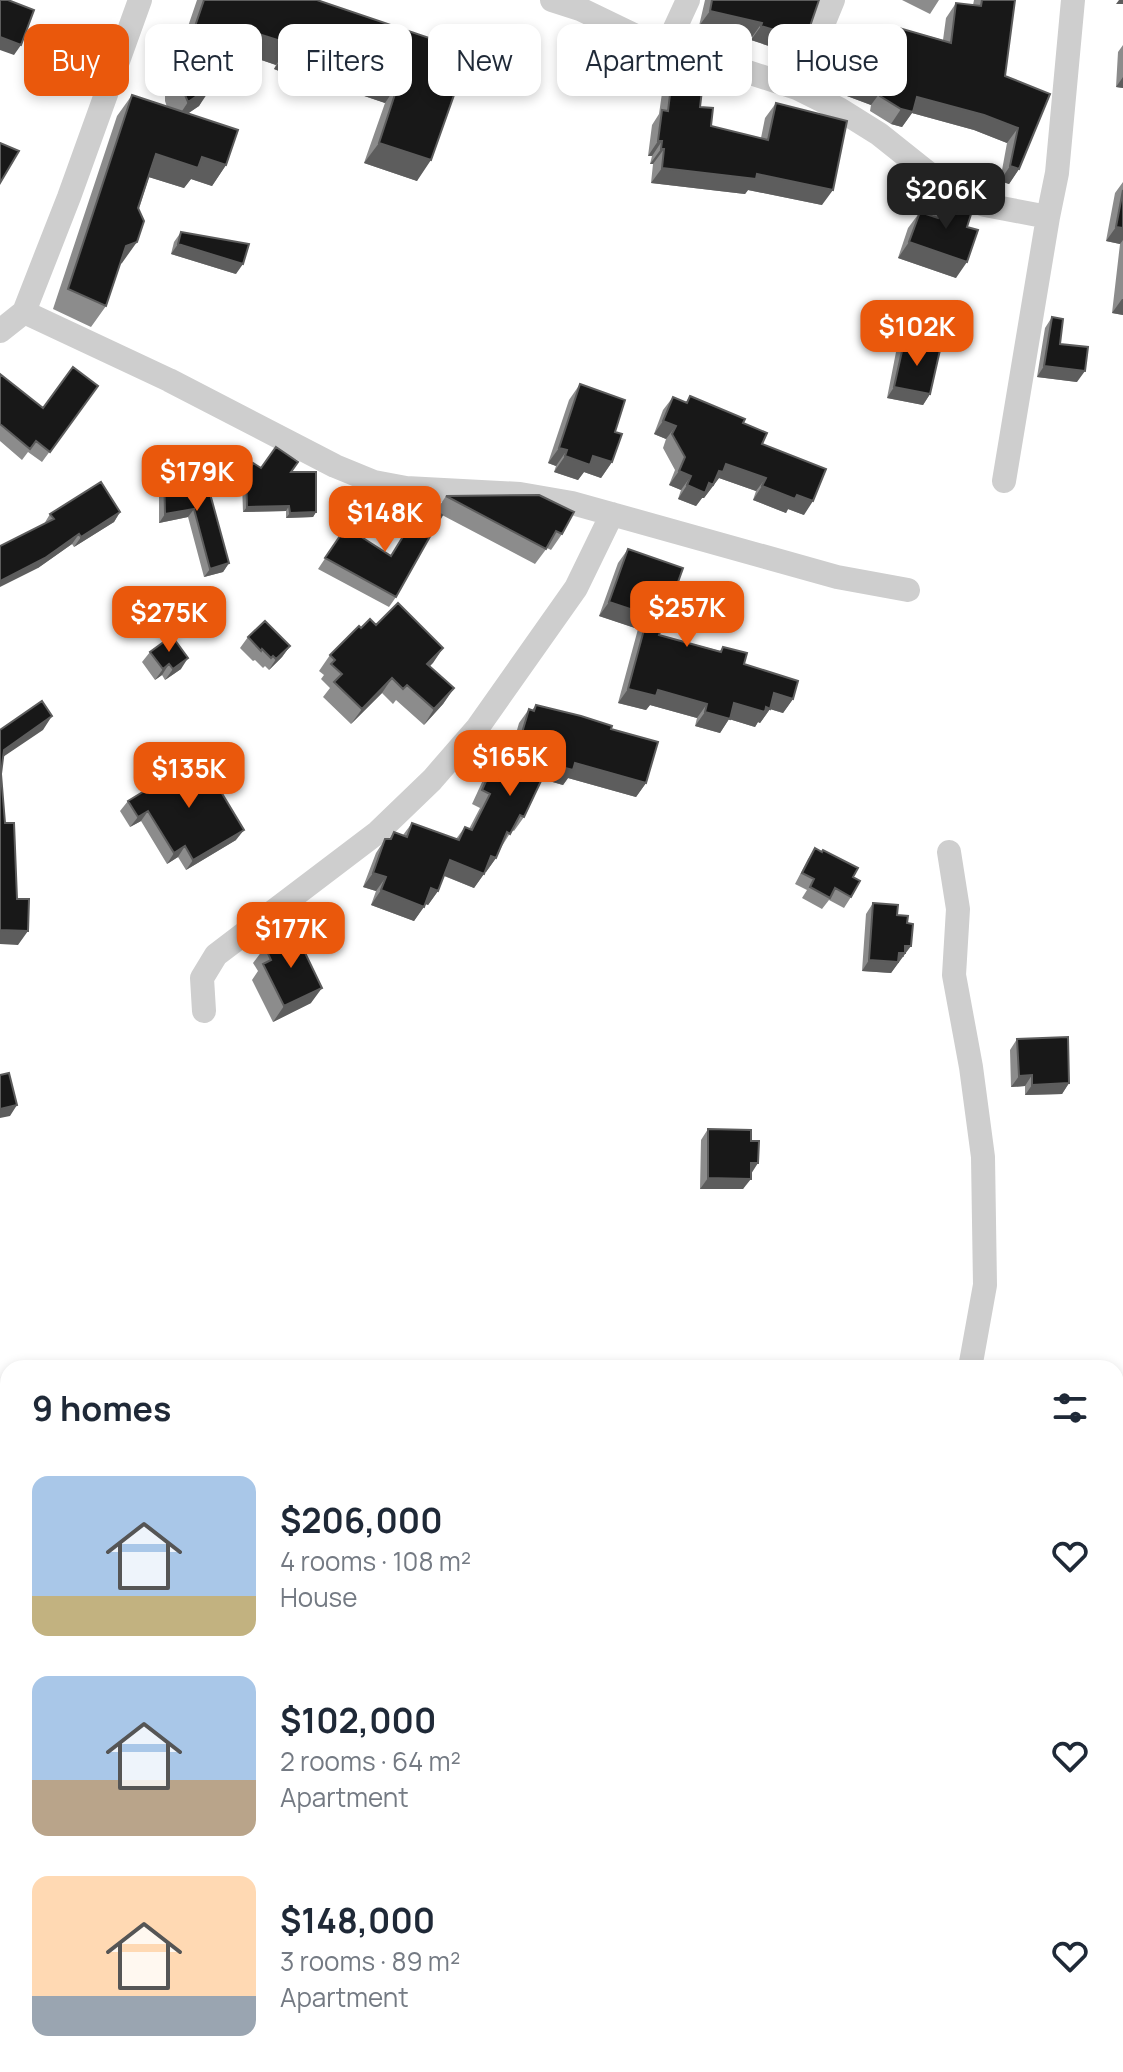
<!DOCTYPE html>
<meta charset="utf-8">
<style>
:root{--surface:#fff;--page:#f6f6f7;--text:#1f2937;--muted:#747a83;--accent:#ea580c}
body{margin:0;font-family:Manrope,sans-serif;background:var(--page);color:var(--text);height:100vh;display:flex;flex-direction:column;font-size:30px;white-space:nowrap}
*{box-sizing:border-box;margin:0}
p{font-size:26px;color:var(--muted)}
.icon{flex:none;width:44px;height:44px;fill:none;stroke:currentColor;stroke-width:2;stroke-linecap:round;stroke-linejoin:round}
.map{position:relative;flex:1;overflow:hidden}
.drawer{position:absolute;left:0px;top:1360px;width:1124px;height:712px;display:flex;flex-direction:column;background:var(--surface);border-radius:24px 24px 0 0;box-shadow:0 4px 12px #0003}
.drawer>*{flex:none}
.banner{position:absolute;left:24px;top:24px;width:1076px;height:72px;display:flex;gap:16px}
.price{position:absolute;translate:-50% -68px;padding:0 18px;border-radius:16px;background:var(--accent);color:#fff;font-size:26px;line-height:52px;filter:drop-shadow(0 2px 4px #0008)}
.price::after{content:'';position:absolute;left:50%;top:48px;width:24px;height:18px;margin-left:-12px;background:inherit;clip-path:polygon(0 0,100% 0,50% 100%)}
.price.current{background:#222;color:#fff}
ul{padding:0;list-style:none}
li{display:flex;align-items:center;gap:24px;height:200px;padding:0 32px}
li span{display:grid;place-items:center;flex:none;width:224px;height:160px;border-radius:16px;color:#555}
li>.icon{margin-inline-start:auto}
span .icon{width:96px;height:96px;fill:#fffc;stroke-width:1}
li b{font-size:34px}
h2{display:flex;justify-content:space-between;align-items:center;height:96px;padding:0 32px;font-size:34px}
.tag{padding:0 28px;border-radius:16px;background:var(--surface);box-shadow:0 4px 12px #0003;font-size:28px;line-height:72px}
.tag.current{background:var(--accent);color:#fff}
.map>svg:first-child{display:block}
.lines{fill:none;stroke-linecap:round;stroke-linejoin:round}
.minor{stroke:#cecece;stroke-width:24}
.wall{fill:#8c8c8c}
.shaded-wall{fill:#5d5d5d}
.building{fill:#181818;stroke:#5d5d5d;stroke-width:2}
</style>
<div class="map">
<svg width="1123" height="2072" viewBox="0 0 1123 2072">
<rect width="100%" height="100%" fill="#fff"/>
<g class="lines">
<path class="minor" d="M552,0L580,9L665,50L717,62L797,88L839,109L879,134L953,193L985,205L1048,217L1057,173L1073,0
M665,50L688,0
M797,88L833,0
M24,312L69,197L140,0
M0,331L24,312L169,380L335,466L374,482L406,488L520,494L572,503L837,577L908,590
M1004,481L1048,217
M949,852L958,909L954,975L971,1067L983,1157L985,1285L970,1368
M204,1011L202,978L216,955L378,832L432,780L478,727L576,588L612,514
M1116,1423L1123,1420
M1116,1727L1123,1724
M235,2072L239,2064"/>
</g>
<path class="wall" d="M197,0H317L459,48L417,181L364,163L385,103L323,82L321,85L313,82L303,89H293L287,83L284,73L274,69L276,65L232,50L219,69L199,106L187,114L226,165L212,186L191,179L184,188L149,177L122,263L120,264L106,306L91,327L53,309L117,116L132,95L167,107L165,101V94Z
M705,0H819L807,35L797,50L787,47L784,51L751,40L752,37L699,26Z
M902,0H939L930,14Z
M974,0H1015L1005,76L1050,94L1019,169L1009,184L1000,181L1007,143L974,130L912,113L902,127L891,124L870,111L871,105L847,96L858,60L868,45L879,48L881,41L892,26L943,40L946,18L956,3L973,5Z
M1123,45V88L1116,87L1118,52Z
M672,78L700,107L711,126L761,138L765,118L776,103L822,205L748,190L745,194L651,183L653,164H650L652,156H648L652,125L659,114L662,93Z
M1123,182V315L1112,313L1120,244L1106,241L1115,193Z
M944,199L967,227L956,278L898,258L908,228L920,212L933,216Z
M181,232L236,274L171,254L174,242Z
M1052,317L1060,344L1077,382L1037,377L1045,328Z
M904,342L930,394L923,405L887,398L896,352Z
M0,374L43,408L98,386L42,462L28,452L22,460L0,441Z
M580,384L615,432L612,462L601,478L584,472L578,480L554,472L556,466L548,463L569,400Z
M690,396L743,423L762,444L804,515L788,509L786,513L753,500L756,491L719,478L704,498H702L696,506L678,499L681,490L669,485L675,470L663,448L666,439L654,434L663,410L673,397L686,402Z
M253,463L261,468L291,472L316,512L313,517L286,518V511L243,512L242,483Z
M164,474L198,493L229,563L223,572L204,577L188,517L159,523V483Z
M539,495L562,534L551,550L547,548L535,564L442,515L396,597L389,607L318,569L346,527L391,556L423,504L436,511L446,496Z
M120,512L114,522L74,547L72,544L38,568L44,524L50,514Z
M628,549L659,635L720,651L723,647L744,664L793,699L783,713L770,709L760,723L758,722L755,727L729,719L720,733L695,726L697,718L650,705L646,710L618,703L638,629L599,616L618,563Z
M376,625L443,648L430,666L454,688L443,704L424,725L396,700L393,704L382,693L351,724L323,697L330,688L321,679L324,675L319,671L330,655L361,628Z
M248,637L290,646L282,657L269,670L265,666L263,668L255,660L253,661L240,648Z
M150,652L181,669L165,680L162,675L155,680L142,662Z
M536,705L611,729L646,783L636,797L568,778L563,785L542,779L524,817L514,831L512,830L502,846L496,858L486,872H485L474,888L444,876L438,891L428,905L425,904L414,921L371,905L376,891L363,887L376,853L385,839H389L394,832L403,835L412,823L456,839L465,827L469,829L480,808L472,804L489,767L499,753L509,758L519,723L529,709L532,710Z
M128,801L236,840L186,870L178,857L167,864L141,821L130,827L120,811Z
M815,848L853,877L851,897L844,908L829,900L822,909L802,898L807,890L795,884L808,859Z
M873,903L897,915L904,957H902L891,973L862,971L866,914Z
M265,947L311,1003L273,1022L252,980L258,971L253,963Z
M1017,1039L1069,1083L1062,1094L1025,1095V1086L1011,1087L1010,1050Z
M708,1129L751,1174L743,1189H700L701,1140Z
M572,2064H625L626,2072H573Z
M669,2064H723L725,2072H672Z
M939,2064H979L978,2066L954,2072H941Z"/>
<path class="shaded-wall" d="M1119,0H1123V4H1116Z
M710,11L762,23L752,37L699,26Z
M761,26L796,32L807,35L797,50L787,47L784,51L751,40Z
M240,28L290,44L276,65L232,50L219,69L212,67Z
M0,37L21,45L14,55L0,50Z
M288,49L298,52L284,73L274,69Z
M337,61L399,82L385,103L323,82L321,85L313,82L303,89H293L308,68L327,62Z
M1123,77V88L1116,87Z
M858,82L882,90L871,105L847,96Z
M213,85L199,106L174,123L188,102Z
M917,97L984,115L1018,128L1007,143L974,130L912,113L902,127L891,124L901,109Z
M658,141H662L652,156H648Z
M379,143L431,160L417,181L364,163Z
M661,149H664L653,164H650Z
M156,154L202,157L226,165L212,186L191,179L184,188L142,175Z
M1010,166L1019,169L1009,184L1000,181Z
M662,168L757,174L833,190L822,205L748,190L745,194L651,183Z
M1116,227L1123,228V240L1120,244L1106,241Z
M137,242L122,263L111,267L126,246Z
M909,242L967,262L956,278L898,258Z
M178,244L243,264L236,274L171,254Z
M1122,299H1123V315L1112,313Z
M1044,366L1085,371L1077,382L1037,377Z
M894,387L930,394L923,405L887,398Z
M663,421L676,426L666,439L654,434Z
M559,448L567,450L556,466L548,463Z
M565,456H593L612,462L601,478L584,472L578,480L554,472Z
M726,464L766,478L756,491L719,478L704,498H702L696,506L678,499L687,485L719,471Z
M679,471L691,476L681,490L669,485Z
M762,486L797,495L813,501L804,515L788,509L786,513L753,500Z
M289,506L286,511L243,512L247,507Z
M194,509L188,517L159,523L165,514Z
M120,512L114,522L74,547L81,537Z
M316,512L313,517L286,518L290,513Z
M79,534L72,544L38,568L0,587V581Z
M229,563L223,572L204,577L210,569Z
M609,602L648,615L638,629L599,616Z
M290,646L282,657L269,670L276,659Z
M443,648L433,663L416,680L427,664Z
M188,658L181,669L165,680L173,669Z
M169,664L162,675L155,680L163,669Z
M392,678L382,693L351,724L362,709Z
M454,688L443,704L424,725L434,709Z
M628,689L658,690L707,704L697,718L650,705L646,710L618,703Z
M774,693L793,699L783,713L770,709L760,723L758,722L755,727L729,719L720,733L695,726L705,712Z
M52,716L43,730L0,759L4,750Z
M575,763L646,783L636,797L568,778L563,785L539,778L549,764Z
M148,811L141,821L130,827L138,817Z
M244,830L236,840L186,870L193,860Z
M185,846L178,857L167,864L174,853Z
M491,856L496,858L486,872L481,870Z
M450,860L484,874L474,888L440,874Z
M373,873L386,877L376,891L363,887Z
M431,888L438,891L428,905L422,902Z
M381,890L424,907L414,921L371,905Z
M0,930L28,931L18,945L0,944Z
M905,946H911L891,973L862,971L869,960Z
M322,988L311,1003L273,1022L284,1006Z
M1032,1075L1025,1086L1011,1087L1019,1076Z
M1069,1083L1062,1094L1025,1095L1032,1085Z
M17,1105L10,1116L0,1118V1109Z
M751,1163H758L751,1174Z
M708,1178L751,1179L743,1189H700Z
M950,2064H979L978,2066L954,2072H944Z"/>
<path class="building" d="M0,0H8L34,10L21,45L0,37Z
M204,0H317L459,48L450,74L460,78L431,160L379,143L399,82L337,61L336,64L327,62L317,68H308L301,62L298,52L288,49L290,44L240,28L233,48L227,46L213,85L188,102L179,81V73Z
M712,0H819L807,35L796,32L794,36L761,26L762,23L710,11Z
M982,0H1015L1005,76L1050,94L1019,169L1010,166L1018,128L984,115L917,97L913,112L901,109L880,96L882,90L858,82L868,45L885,49L892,26L951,43L956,3L981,6Z
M672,78L703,82L700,107L713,108L711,126L768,140L776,103L847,121L833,190L757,174L756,179L662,168L664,149H661L662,141H658L662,110L668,111Z
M132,95L238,130L226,165L202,157L198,168L156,154L138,208L144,221L137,242L126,246L106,306L68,289Z
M0,143L19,151L0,183Z
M1123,190V228L1116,227Z
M944,199L973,208L967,227L978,230L967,262L909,242L920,212L938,218Z
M181,232L249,244L243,264L178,244Z
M1052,317L1063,319L1060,344L1088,347L1085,371L1044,366Z
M904,342L940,350L930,394L894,387Z
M73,367L98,386L50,452L36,441L30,449L0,424V374L43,408Z
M580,384L625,400L615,432L622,434L612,462L593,456L590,465L565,456L567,450L559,448Z
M690,396L745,419L743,423L767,433L762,444L826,469L813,501L797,495L795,499L762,486L766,478L726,464L723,472L719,471L713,485L709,483L705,493L687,485L691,476L679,471L685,457L672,434L676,426L663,421L673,397L687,403Z
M276,447L298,462L291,472H316V512L290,513L289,506L247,507L246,477L253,463L261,468Z
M164,474H198V493L209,490L229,563L210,569L194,509L165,514Z
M101,482L120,512L81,537L79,534L45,558L0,581V546L54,519L50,514Z
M539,495L574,512L562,534L556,531L546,549L446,496Z
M423,504L442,515L396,597L325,558L346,527L391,556Z
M628,549L683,568L659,635L721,652L723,647L747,653L744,664L798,681L793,699L774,693L770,709L766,707L765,712L734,703L730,719L705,712L707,704L658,690L656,696L628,689L648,615L609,602Z
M398,603L443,648L427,664L454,688L434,709L407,685L403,689L392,678L362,709L334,682L342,674L331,664L335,660L330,655L359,626L361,628L370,619L376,625Z
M265,621L290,646L276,659L273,656L271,658L262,649L261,651L248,637Z
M172,636L188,658L173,669L169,664L163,669L150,652Z
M42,701L52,716L4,750L1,774L5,823H14L17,899H29L28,931L0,930V730Z
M536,705L581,716L612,726L611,729L658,742L646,783L575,763L573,770L549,764L524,817L520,815L510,834L507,832L496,858L491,856L484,874L450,860L438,891L431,888L424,907L381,890L386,877L373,873L385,839H391L394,832L407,837L412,823L459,840L465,827L472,830L490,794L482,790L499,753L514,760L529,709L534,711Z
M200,757L244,830L193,860L185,846L174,853L148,811L138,817L128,801Z
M815,848L822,852L823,850L858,868L853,877L860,881L851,897L835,888L830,898L810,887L814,879L802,873Z
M873,903L898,905L897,915L908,916L907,923L913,924L911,946H905V953H899L898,962L869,960Z
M295,932L322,988L284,1006L263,964L271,960L265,947Z
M1068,1037L1069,1083L1032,1085V1075L1019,1076L1017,1039Z
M9,1073L17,1105L0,1109V1075Z
M708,1129L751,1130V1141H759L758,1163H751V1179L708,1178Z
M585,2064H625L626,2072H586Z
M681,2064H722L725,2072H691L690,2070L684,2072Z"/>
</svg>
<b class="price current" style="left:946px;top:231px">$206K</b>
<b class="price" style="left:917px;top:368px">$102K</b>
<b class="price" style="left:197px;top:513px">$179K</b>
<b class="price" style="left:385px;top:554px">$148K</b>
<b class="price" style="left:687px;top:649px">$257K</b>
<b class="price" style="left:169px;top:654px">$275K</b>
<b class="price" style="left:510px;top:798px">$165K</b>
<b class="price" style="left:189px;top:810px">$135K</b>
<b class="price" style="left:291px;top:970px">$177K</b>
<div class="banner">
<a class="tag current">Buy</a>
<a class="tag">Rent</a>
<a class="tag">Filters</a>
<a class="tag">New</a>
<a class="tag">Apartment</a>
<a class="tag">House</a>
</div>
<section class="drawer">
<h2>9 homes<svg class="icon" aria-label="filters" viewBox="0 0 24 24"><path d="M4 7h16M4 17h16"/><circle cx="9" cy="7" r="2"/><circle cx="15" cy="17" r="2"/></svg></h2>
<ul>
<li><span style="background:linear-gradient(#a9c7e8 75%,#c2b280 0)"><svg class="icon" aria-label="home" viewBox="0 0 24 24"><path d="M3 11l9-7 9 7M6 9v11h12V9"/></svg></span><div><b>$206,000</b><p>4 rooms · 108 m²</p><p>House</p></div><svg class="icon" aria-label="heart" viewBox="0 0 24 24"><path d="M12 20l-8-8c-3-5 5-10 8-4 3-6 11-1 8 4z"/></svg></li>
<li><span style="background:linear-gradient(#a9c7e8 65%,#b9a48a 0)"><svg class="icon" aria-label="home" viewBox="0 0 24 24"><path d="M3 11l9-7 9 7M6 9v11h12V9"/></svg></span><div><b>$102,000</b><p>2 rooms · 64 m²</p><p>Apartment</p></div><svg class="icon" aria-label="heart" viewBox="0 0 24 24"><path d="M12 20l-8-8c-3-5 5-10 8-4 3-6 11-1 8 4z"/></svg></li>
<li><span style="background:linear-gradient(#ffd9b3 75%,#9aa5b1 0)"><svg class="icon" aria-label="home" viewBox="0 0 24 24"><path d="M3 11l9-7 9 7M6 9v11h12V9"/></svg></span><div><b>$148,000</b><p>3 rooms · 89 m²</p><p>Apartment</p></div><svg class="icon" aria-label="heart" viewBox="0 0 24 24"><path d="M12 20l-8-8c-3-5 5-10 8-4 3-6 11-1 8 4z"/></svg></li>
</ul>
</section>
</div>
